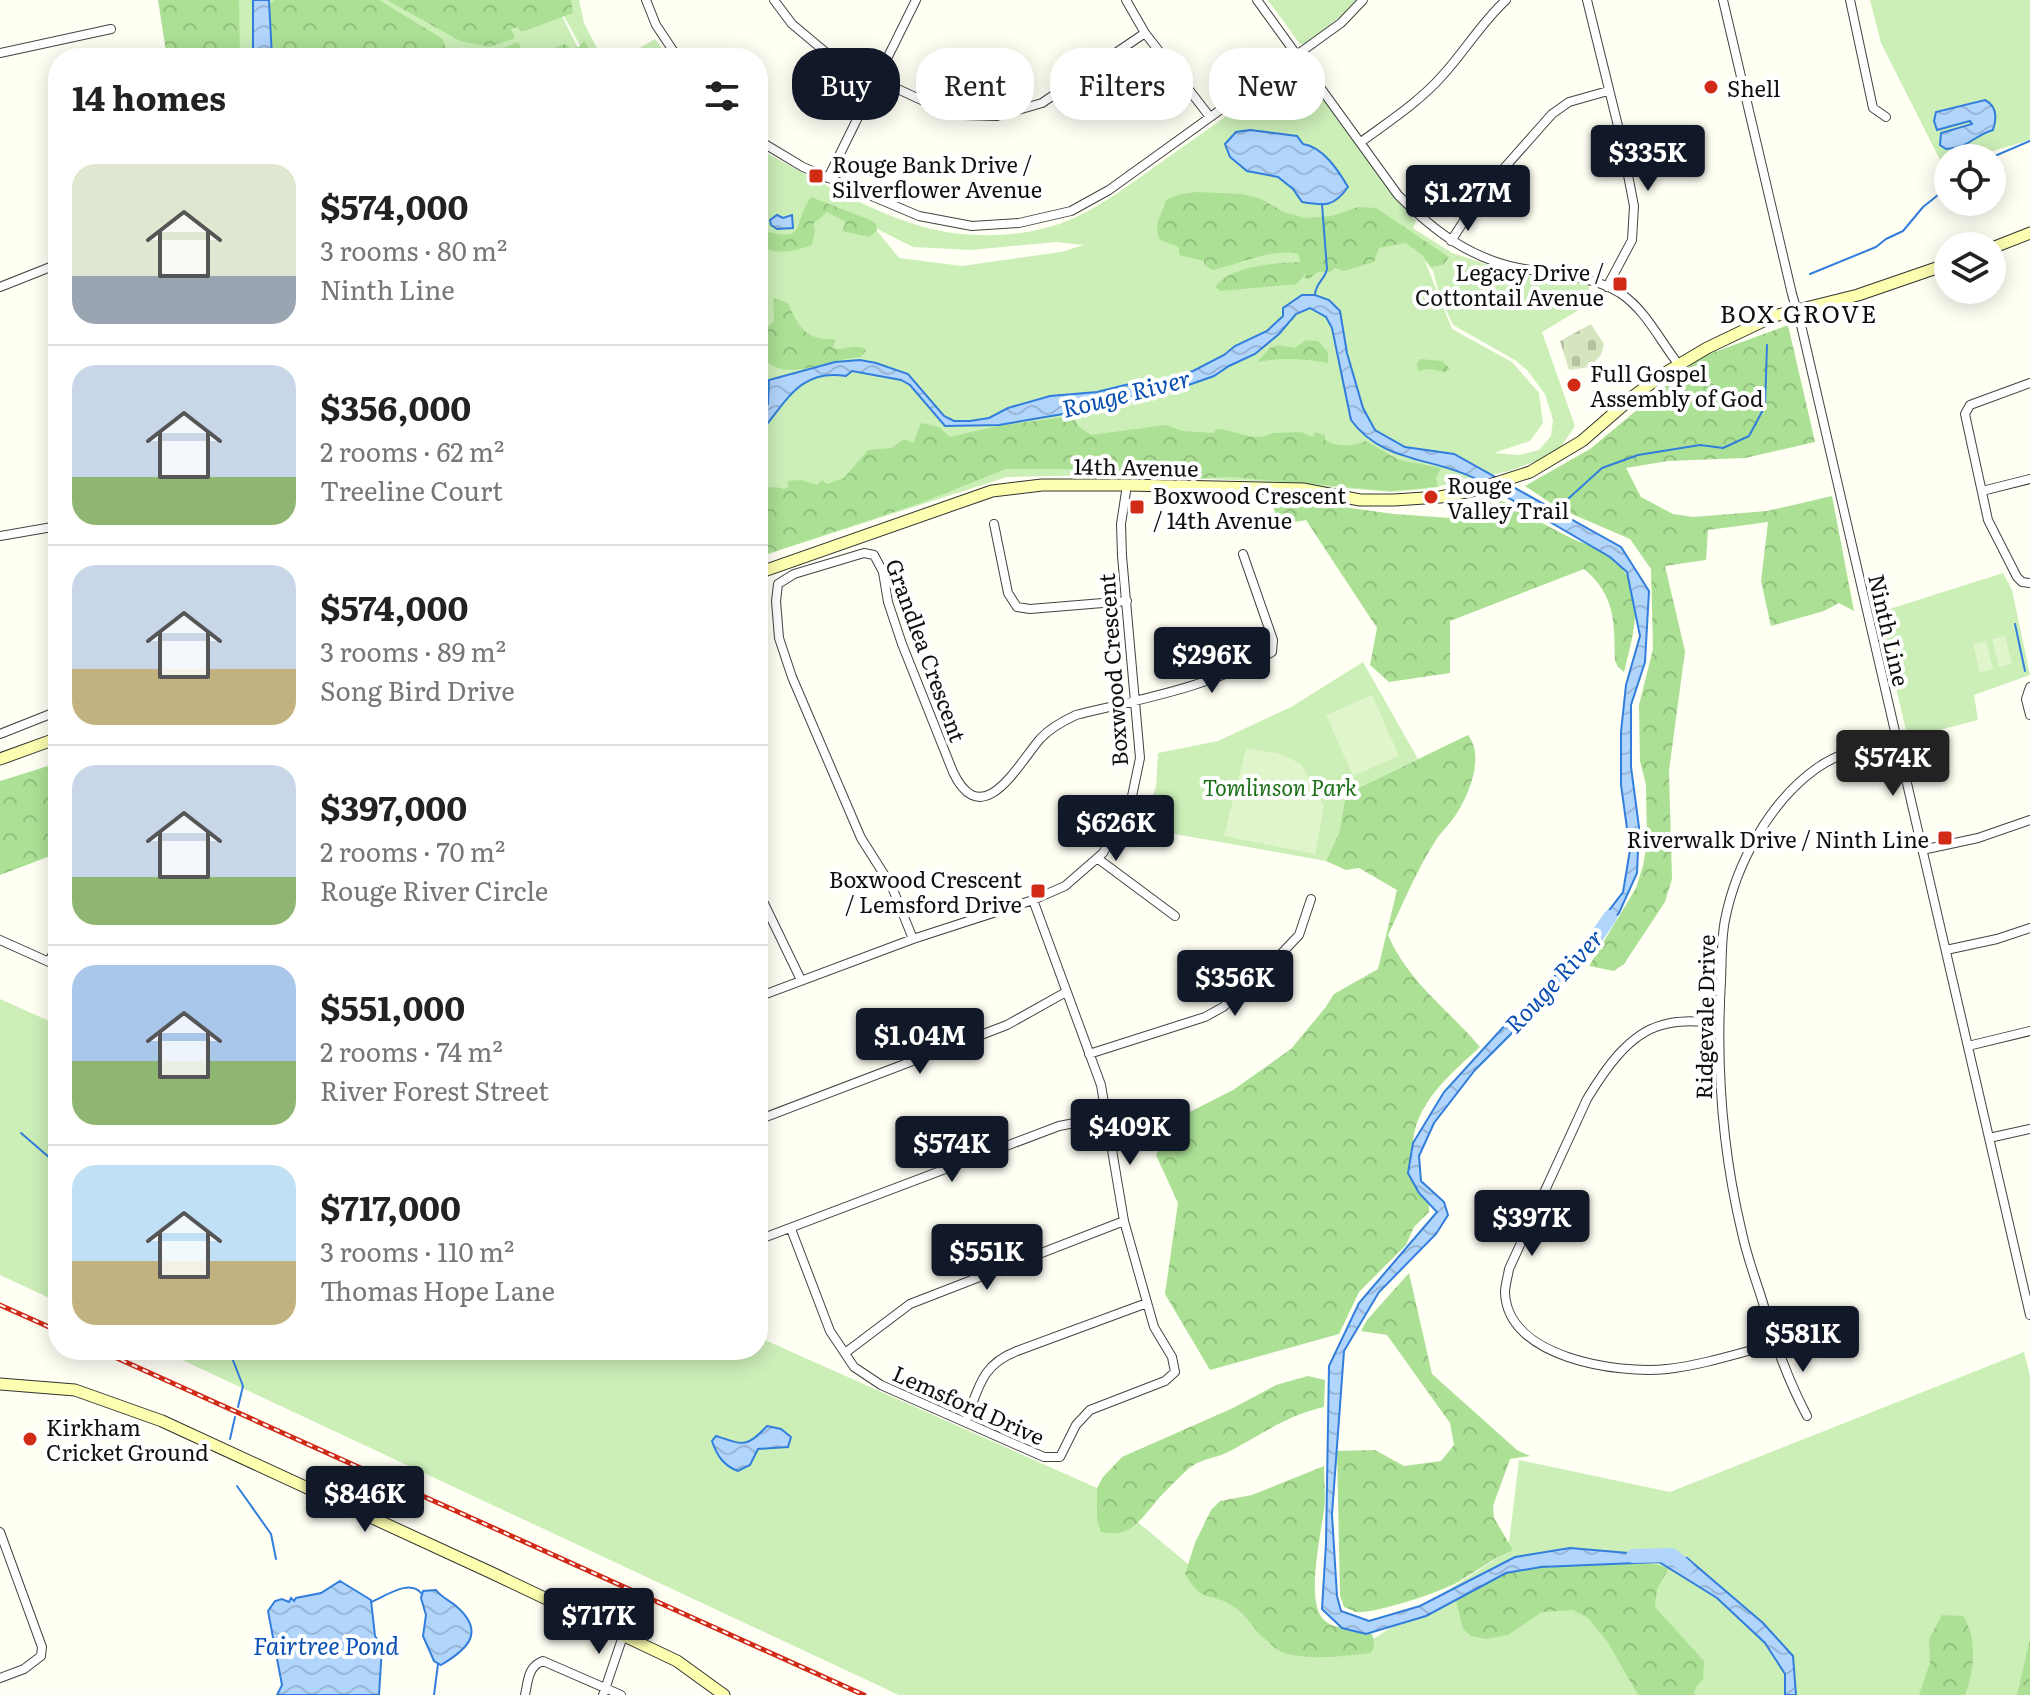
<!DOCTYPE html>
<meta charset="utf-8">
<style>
:root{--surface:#fff;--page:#f6f6f6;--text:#222;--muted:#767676;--line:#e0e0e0;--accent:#111827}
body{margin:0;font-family:Literata,serif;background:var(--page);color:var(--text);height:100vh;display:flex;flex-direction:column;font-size:30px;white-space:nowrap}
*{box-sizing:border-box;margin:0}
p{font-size:26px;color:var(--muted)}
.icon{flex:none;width:44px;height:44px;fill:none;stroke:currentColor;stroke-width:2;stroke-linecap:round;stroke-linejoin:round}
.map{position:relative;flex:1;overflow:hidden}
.side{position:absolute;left:48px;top:48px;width:720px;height:1312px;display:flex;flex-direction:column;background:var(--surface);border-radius:32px;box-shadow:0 4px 20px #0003}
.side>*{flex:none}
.banner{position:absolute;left:792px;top:48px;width:760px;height:72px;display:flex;gap:16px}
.tools{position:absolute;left:1934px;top:144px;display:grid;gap:16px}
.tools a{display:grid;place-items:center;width:72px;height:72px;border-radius:50%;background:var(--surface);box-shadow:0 4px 20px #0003;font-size:40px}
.price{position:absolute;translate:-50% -68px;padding:0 18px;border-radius:8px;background:var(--accent);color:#fff;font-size:26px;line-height:52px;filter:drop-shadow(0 2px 4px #0008)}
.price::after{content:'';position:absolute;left:50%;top:48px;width:24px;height:18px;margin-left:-12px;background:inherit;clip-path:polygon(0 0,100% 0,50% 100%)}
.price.selected{background:#222;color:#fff}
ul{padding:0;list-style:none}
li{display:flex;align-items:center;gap:24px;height:200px;padding:0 24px}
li+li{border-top:2px solid var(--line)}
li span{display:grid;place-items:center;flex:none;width:224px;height:160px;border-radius:24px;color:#555}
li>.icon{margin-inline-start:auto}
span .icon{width:96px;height:96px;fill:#fffc;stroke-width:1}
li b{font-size:34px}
h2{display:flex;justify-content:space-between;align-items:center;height:96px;padding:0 24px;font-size:34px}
.chip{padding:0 28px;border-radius:32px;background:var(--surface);box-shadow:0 4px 20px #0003;font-size:28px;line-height:72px}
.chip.selected{background:var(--accent);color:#fff}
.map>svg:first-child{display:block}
.grass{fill:#ccefb8;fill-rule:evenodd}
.forest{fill:url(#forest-crowns)}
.cemetery{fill:url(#cemetery-stones)}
.pitch{fill:#e0f5cb}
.water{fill:url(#water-waves);stroke:#317edc;stroke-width:2}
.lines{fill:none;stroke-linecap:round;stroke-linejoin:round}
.stream{stroke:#317edc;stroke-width:2}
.river{stroke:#b2d5fc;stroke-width:14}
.street-casing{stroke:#434343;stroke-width:10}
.secondary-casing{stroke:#323232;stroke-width:13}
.street{stroke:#fff;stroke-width:8}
.secondary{stroke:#fcffaf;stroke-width:11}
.rail-casing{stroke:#d12b18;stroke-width:5}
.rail{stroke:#fff;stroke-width:2;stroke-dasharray:6;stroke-linecap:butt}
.poi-dot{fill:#d12b18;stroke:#fff;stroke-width:3}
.labels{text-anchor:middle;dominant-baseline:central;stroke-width:8;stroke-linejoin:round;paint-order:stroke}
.poi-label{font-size:22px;fill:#101010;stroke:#fff;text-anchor:start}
.street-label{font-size:22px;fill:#101010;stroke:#fff}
.park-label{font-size:22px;font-style:italic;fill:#1d7118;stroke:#fff}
.neighbourhood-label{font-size:24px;letter-spacing:2px;fill:#101010;stroke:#fff}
.water-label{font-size:24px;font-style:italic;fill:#0a4fb2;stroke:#fff}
</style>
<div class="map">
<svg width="2030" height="1695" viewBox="0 0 2030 1695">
<defs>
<pattern id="forest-crowns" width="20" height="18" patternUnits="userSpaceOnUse" patternTransform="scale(2)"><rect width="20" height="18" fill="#ace195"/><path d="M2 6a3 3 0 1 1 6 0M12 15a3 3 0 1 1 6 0" fill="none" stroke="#93c07f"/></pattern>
<pattern id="cemetery-stones" width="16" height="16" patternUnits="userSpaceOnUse" patternTransform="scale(2)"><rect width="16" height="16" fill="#d4e5c0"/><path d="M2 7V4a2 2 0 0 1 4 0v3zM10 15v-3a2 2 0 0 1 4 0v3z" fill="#b5c3a4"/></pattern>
<pattern id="water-waves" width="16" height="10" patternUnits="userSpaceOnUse" patternTransform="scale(2)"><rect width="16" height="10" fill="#b2d5fc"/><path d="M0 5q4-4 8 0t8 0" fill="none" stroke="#98b6d7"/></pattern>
</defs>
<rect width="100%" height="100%" fill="#fffff4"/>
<path class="grass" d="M237,0H554L583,58H238Z
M558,0H579L584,23L602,58H587L560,9Z
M1268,0H1361L1307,43L1300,44Z
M1870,0H2030V140L1970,158H1948V165L1943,166L1881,43Z
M655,39L669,58H622Z
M1296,67L1302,70L1399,202L1416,221L1413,228L1452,253L1519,275L1589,284V304L1542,332L1575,426L1560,448L1545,458L1509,471L1426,489L1392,492L1255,481L1106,475L1007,477L758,557V149C812,176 866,211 924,227C970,240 1030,238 1074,218C1107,203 1137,179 1167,158C1210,128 1252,96 1296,67ZM834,207L913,247L971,250L1056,242L1084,245L1061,252L962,266L899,258L878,232L830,211ZM1425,261L1433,271L1440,297L1453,325L1515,360L1527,370L1545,394L1553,420L1551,436L1539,450L1519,455L1494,453L1530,441L1543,423L1539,393L1512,362L1452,329Z
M2003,573L2012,590L2030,675L1974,695L1978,720L1908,738L1876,606L1880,612Z
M1363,662L1418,759L1346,794L1339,833L1326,861L1141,828L1156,787L1158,753L1218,741L1291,707Z
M0,999L58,1025V1302L0,1275Z
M758,1337L1097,1488L1188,1564L1267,1634L1355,1651L1508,1551L1519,1460L1670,1492L2024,1352L2030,1376V1695H899L161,1350H758Z"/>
<path class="forest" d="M158,0H239L240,58H167Z
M275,0H379L443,39L448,58H270V4Z
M387,0H571L573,13L525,31H520L518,27L511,29L515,38L490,47L460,41Z
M584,41L595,58H490L501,49L518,42L523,52L534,57L564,44L571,49L579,47Z
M1197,192L1242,194L1259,198L1284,212L1304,218L1332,216L1358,207L1376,208L1449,257L1443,265L1431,267L1422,255L1406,243L1379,248L1374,262L1344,271L1335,268L1330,272H1318L1309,279L1305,278L1307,264L1305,274L1297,284L1221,291L1215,287C1231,266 1274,263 1300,262V259L1298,254C1275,247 1236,265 1213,270L1204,265V261L1179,255V247L1160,240C1152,225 1162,215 1166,200L1181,194Z
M811,197L870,220L876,224L877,231L869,237L842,231L846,222L827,212L813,224L815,230L812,245C794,251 777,257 758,244V232L761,230C809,244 791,225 811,197Z
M773,298L788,303C797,325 807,341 833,339L836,341L832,348C845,352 854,342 866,350L861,357C833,358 791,381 769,363L758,364V329H766L774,321Z
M1788,325L1815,442L1745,458L1668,461L1626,468L1641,497L1673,514L1693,517L1767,511L1832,496L1854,611L1839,603L1824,611L1771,626L1761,581L1768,522L1708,530L1706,560L1665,566L1685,651L1669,771L1672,879L1665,902L1624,964L1614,971L1589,966L1636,888L1643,866L1647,843L1646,785L1640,761L1639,705L1653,649L1651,569L1630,539L1558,508L1525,486L1590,449L1701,357Z
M1306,340L1318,341L1328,352V363C1304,359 1281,357 1257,362L1270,348L1277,345L1295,348Z
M1420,359L1442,361L1450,369L1445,372L1429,369L1418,371L1417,364Z
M1072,416L1079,427L1091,435L1166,425L1182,431L1213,433L1217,429C1237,430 1254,443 1273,433L1301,432L1313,437L1315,432L1325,435V440C1339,448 1352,446 1366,441L1399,460L1441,468L1436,478L1438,487L1390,491L1230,477L1178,479L1177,475L1107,469H1006L921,503L758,557V491C765,487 776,486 784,489L788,487V481L801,480L817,485L822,480L827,484L844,478L868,450L891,448L904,439L913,443L921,423L939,427L950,437L997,426Z
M1270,497L1394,514L1450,518L1465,514L1497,498C1522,511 1547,527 1573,539C1581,543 1589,544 1596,548C1651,576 1636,624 1624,672L1618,667L1615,661C1614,622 1616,596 1584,569L1450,621V673L1389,682L1370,665L1377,628L1306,520L1279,525Z
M1468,735C1485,757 1469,795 1455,816C1449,825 1441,832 1436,840C1417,869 1403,904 1388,935C1409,983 1447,1008 1480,1047C1447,1077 1403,1113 1415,1163C1420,1180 1430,1194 1429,1212L1414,1227L1406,1245L1359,1292L1339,1334L1210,1370L1165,1294L1178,1203L1156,1155L1176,1119L1233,1090L1291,1049L1325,1008L1334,994L1378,969L1397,890L1359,868L1346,870L1326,861L1339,833L1346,794Z
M58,763V853L0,875V781Z
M1409,1273L1432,1374L1517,1450L1530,1456L1510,1459L1493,1506L1494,1518L1513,1550C1493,1558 1477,1571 1458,1582C1441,1592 1375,1614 1355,1612C1354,1611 1345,1607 1344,1607L1340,1596L1337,1451L1375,1450L1404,1466L1441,1461L1454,1445L1450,1423L1387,1335L1361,1331L1367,1320Z
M1308,1376L1325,1380L1324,1407C1285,1416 1265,1433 1230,1451C1214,1460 1201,1457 1186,1471C1177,1480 1168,1488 1160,1497C1141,1518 1132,1539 1101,1532L1097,1520V1488L1103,1477L1122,1457L1233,1408L1276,1385Z
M1324,1466C1324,1480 1326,1496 1324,1510C1321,1534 1305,1603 1324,1620C1336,1631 1352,1627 1367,1626C1373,1634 1377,1643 1371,1653C1343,1656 1311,1661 1284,1653C1277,1651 1270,1643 1264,1638C1253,1629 1247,1615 1234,1607C1210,1590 1205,1607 1185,1574L1195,1543L1211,1510L1220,1501L1252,1495Z
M1645,1562L1669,1568L1657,1589L1655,1607L1704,1661L1703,1679L1696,1687L1694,1695H1638L1607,1641L1588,1618L1573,1610L1542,1612L1508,1635L1486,1639L1471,1636L1463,1629L1455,1596L1505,1571L1568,1563Z
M1942,1615L1963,1616C1978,1638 1974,1672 1965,1695H1919L1930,1663L1929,1639Z
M2030,1639V1695H2017Z"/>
<path class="cemetery" d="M1591,324L1604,344L1601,355L1590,367L1569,370L1560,341Z"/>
<path class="pitch" d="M2005,636L2012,664L1999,667L1992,639Z
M1986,641L1993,669L1980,672L1973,644Z
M1372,695L1399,756L1353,776L1326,715Z
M1246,749L1278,753L1301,764L1324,806L1315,854L1224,836Z"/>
<path class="water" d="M253,0H269L272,58H253Z
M1985,100C1997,106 1997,118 1993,130C1973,136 1969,148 1946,149L1940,145L1941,133L1972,124L1970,121L1937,130L1934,121L1936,112Z
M1250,130L1297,136L1303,144C1323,147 1338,170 1348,187C1334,207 1325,206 1302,202L1293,189L1278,177L1247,171L1230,157L1225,144L1236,132Z
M777,215L783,218L792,215L793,228L777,229L771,225L770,220Z
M1302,295H1315L1329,300L1340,311L1347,353L1363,408L1375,430L1405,447L1454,454L1621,547L1649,591L1645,662L1631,705V767L1639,827L1637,873L1619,913L1609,925L1600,932L1568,977L1475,1070L1434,1123L1419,1156L1421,1181L1444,1202L1448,1215L1436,1234L1379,1292L1344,1351L1332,1514L1337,1596L1341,1611L1369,1621L1420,1606L1515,1557L1570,1548L1687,1558L1763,1623L1793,1656L1796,1695H1785V1674L1765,1643L1717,1598L1659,1562L1541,1567L1506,1573L1426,1616L1366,1634L1342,1628L1322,1609L1326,1543L1329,1366L1359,1303L1437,1212L1419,1193L1408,1173L1413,1143L1444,1092L1507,1023L1571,960L1623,892L1630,850L1621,785V732L1626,685L1640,636L1627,572L1610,557L1476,479C1433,457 1382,463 1351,420L1332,328L1326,317L1310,308L1296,314L1279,334L1255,354L1229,366L1214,376L1163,394L1101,409L1068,410L1063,414L999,425L945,426L910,385L901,380L852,371L846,376C798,368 785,405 758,435V416L768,404L769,380L835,362L860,360L876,363L908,374L944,416L954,421H970L989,418L1008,408L1050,396L1097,392L1125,385L1169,379L1193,371L1224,355L1235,346L1267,331L1283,316V308Z
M767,1426L781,1429L791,1437L788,1447L758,1449L750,1465L738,1471C724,1466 717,1456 712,1441L716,1436C743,1445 747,1448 767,1426Z
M340,1581L371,1600L375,1636L382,1647L379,1695H277L282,1685L268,1611L275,1601L282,1599L289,1602L291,1598L294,1601L296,1598L321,1593Z
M436,1590C441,1597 449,1600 456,1606C486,1632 468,1649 441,1665L434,1661L423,1636L426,1615L421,1598L423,1591Z"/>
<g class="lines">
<path class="stream" d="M1990,158L2030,141
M1810,274L1876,247L1886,239L1903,231L1923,207L1948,187
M1315,294C1316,283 1325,279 1327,269L1322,204
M1558,508L1602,468L1638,455L1700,445L1723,448L1749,436L1765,406L1767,345
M2015,624L2025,671
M21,1133L58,1165
M229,1350L243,1386L238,1407
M230,1439L235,1417
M237,1486L271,1534L276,1559
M371,1602C386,1596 410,1578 422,1594
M434,1695L438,1664"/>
<path class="river" d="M1573,963L1591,945L1610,917
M1633,1556L1672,1555L1687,1568"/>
<g class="street-casing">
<path id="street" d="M646,0L656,25L678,58
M774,0L792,24L835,60L941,109L964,115L997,116L1042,103L1145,33
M1126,0L1145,33L1210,117
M1257,0L1398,195C1435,232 1472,260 1524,269C1557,275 1591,275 1620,293C1646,310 1660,341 1679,365
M1587,0L1620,134L1634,206L1632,240L1607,287
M1723,0L1792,294L1801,325L2030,1315
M1850,0L1873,108L1886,117
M0,53L111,29
M758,140L803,167L919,216L972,226L1019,223L1071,211L1109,190L1341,23L1363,0
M1361,142C1388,122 1419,102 1442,76C1465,51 1481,23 1506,0
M828,178L916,0
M1451,241L1482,193L1552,114L1569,102L1608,91
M0,287L58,264
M2030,383L1970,405L1965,414L1988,520L2017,577L2022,582L2030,583
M1982,491L2030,479
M994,524L1008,593L1017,607L1030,609L1127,601
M0,536L58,526
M2030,687L2026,699L2030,715
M0,734L58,711
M1922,850L1978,838L2030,820
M1097,858L1175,916
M758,891L801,980
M913,939L892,887L861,838L792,677L779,638L776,601L778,584L794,574L864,553L874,555L883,572L888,602L902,644L953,772C982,833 1017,766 1040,739C1050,728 1063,721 1076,715C1142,699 1213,686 1272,652L1273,640L1243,554
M0,940L58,966
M1946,950L1997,939L2030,928
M49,962L58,943
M758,997L913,939L1033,900L1065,886L1103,853L1131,801L1140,758L1122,556L1121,524L1127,485
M1719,1023C1701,1022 1681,1019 1662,1025C1628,1034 1604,1071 1587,1099L1509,1269C1508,1276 1505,1285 1505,1293C1508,1358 1617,1374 1667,1369C1703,1365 1739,1353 1774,1344
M1968,1046L2030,1031
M1089,1054L1205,1017L1223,1007L1261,975L1299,935L1311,899
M758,1120L1007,1025L1066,992
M1989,1138L2030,1129
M791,1229L830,1331L854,1367L881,1385L1044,1457H1060L1076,1425L1090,1410L1165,1381L1175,1372L1172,1357L1154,1327L1124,1221L1101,1085L1033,900
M758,1240L1059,1126L1106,1117
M845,1353L910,1304L1124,1221
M1807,1416C1787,1378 1775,1344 1763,1303C1756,1280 1747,1257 1742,1233C1722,1150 1716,1066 1721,981C1722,961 1721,940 1725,920C1736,864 1770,801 1817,768C1840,752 1870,744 1897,739
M966,1421C979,1387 981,1365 1017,1351L1147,1303
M0,1532L42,1647L41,1656L24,1669L0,1678
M525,1695C528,1681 528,1666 543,1661L621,1695
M603,1695L623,1636"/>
</g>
<g class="secondary-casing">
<path id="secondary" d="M1992,248L2030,233
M758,573L992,491L1042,485H1127L1303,489L1360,500H1394L1440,497L1471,491L1530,472L1582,441L1635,395L1665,373L1707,348L1774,316L1858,295L1948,264
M0,759L58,738
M0,1384L75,1390L162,1421L492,1573L677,1661L724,1695"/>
</g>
<use href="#street" class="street"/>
<use href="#secondary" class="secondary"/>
<g class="rail-casing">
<path id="rail" d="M0,1305L58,1331
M99,1350L864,1695"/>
</g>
<use href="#rail" class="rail"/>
</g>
<g class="poi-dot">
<circle cx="1711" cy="87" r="8"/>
<rect x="808" y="168" width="16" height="16" rx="4"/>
<rect x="1612" y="276" width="16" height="16" rx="4"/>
<circle cx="1574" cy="385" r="8"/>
<circle cx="1431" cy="497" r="8"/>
<rect x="1129" y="499" width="16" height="16" rx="4"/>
<rect x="1937" y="830" width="16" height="16" rx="4"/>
<rect x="1030" y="883" width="16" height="16" rx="4"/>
<circle cx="30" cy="1439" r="8"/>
</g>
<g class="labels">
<g class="poi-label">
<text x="1727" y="87">Shell</text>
<text x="832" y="163">Rouge Bank Drive /<tspan x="832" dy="25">Silverflower Avenue</tspan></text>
<text x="1604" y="271" text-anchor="end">Legacy Drive /<tspan x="1604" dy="25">Cottontail Avenue</tspan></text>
<text x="1590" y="372">Full Gospel<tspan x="1590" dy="25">Assembly of God</tspan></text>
<text x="1447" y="484">Rouge<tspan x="1447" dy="25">Valley Trail</tspan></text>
<text x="1153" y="494">Boxwood Crescent<tspan x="1153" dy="25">/ 14th Avenue</tspan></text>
<text x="1929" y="838" text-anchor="end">Riverwalk Drive / Ninth Line</text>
<text x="1022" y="878" text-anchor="end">Boxwood Crescent<tspan x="1022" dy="25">/ Lemsford Drive</tspan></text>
<text x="46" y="1426">Kirkham<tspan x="46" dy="25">Cricket Ground</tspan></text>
</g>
<g class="street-label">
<text transform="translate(1136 466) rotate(1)">14th Avenue</text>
<text transform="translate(1890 630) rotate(77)">Ninth Line</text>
<text transform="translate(927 650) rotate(70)">Grandlea Crescent</text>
<text transform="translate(1112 670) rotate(-94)">Boxwood Crescent</text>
<text transform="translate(1704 1017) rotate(-89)">Ridgevale Drive</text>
<text transform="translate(969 1404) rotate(24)">Lemsford Drive</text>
</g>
<g class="park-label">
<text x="1280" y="786">Tomlinson Park</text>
</g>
<g class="neighbourhood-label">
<text x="1799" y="312">BOX GROVE</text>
</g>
<g class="water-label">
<text transform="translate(1126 392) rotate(-14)">Rouge River</text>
<text transform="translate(1553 980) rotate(-47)">Rouge River</text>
<text x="326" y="1644">Fairtree Pond</text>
</g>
</g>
</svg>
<div class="tools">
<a><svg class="icon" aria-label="locate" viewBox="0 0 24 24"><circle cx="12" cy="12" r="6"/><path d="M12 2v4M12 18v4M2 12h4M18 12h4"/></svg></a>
<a><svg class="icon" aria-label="layers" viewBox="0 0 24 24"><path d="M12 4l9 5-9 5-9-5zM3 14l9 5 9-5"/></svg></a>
</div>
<b class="price" style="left:1648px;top:193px">$335K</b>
<b class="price" style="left:1468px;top:233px">$1.27M</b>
<b class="price" style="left:1212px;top:695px">$296K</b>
<b class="price selected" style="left:1893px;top:798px">$574K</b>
<b class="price" style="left:1116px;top:863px">$626K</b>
<b class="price" style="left:1235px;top:1018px">$356K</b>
<b class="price" style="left:920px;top:1076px">$1.04M</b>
<b class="price" style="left:1130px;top:1167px">$409K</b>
<b class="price" style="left:952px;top:1184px">$574K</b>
<b class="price" style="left:1532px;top:1258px">$397K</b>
<b class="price" style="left:987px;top:1292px">$551K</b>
<b class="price" style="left:1803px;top:1374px">$581K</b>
<b class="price" style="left:365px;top:1534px">$846K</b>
<b class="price" style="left:599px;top:1656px">$717K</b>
<div class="banner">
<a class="chip selected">Buy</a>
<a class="chip">Rent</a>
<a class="chip">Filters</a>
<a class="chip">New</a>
</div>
<section class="side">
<h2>14 homes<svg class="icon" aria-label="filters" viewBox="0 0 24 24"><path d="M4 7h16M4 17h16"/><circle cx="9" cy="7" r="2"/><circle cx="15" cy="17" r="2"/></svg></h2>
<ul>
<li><span style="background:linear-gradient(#dfe7d0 70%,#9aa5b1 0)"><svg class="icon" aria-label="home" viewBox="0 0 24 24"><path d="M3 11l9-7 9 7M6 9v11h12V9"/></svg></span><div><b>$574,000</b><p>3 rooms · 80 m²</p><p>Ninth Line</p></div></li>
<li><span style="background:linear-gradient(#c9d6e8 70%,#8fb573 0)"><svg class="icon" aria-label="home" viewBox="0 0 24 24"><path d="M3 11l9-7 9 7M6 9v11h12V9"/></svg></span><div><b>$356,000</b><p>2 rooms · 62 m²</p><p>Treeline Court</p></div></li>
<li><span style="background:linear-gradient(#c9d6e8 65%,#c2b280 0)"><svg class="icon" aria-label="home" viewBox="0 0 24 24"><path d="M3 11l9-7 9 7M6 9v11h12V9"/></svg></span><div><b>$574,000</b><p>3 rooms · 89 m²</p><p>Song Bird Drive</p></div></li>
<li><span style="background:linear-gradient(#c9d6e8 70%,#8fb573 0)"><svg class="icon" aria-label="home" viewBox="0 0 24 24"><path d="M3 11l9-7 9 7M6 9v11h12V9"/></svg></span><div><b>$397,000</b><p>2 rooms · 70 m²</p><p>Rouge River Circle</p></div></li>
<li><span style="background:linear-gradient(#a9c7e8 60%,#8fb573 0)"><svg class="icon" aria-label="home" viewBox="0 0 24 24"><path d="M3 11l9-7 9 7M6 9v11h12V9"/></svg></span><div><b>$551,000</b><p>2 rooms · 74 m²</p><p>River Forest Street</p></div></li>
<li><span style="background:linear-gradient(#bfe0f5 60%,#c2b280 0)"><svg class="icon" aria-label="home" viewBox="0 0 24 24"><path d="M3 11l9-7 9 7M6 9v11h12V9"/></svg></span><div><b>$717,000</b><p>3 rooms · 110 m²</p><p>Thomas Hope Lane</p></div></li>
</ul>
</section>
</div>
